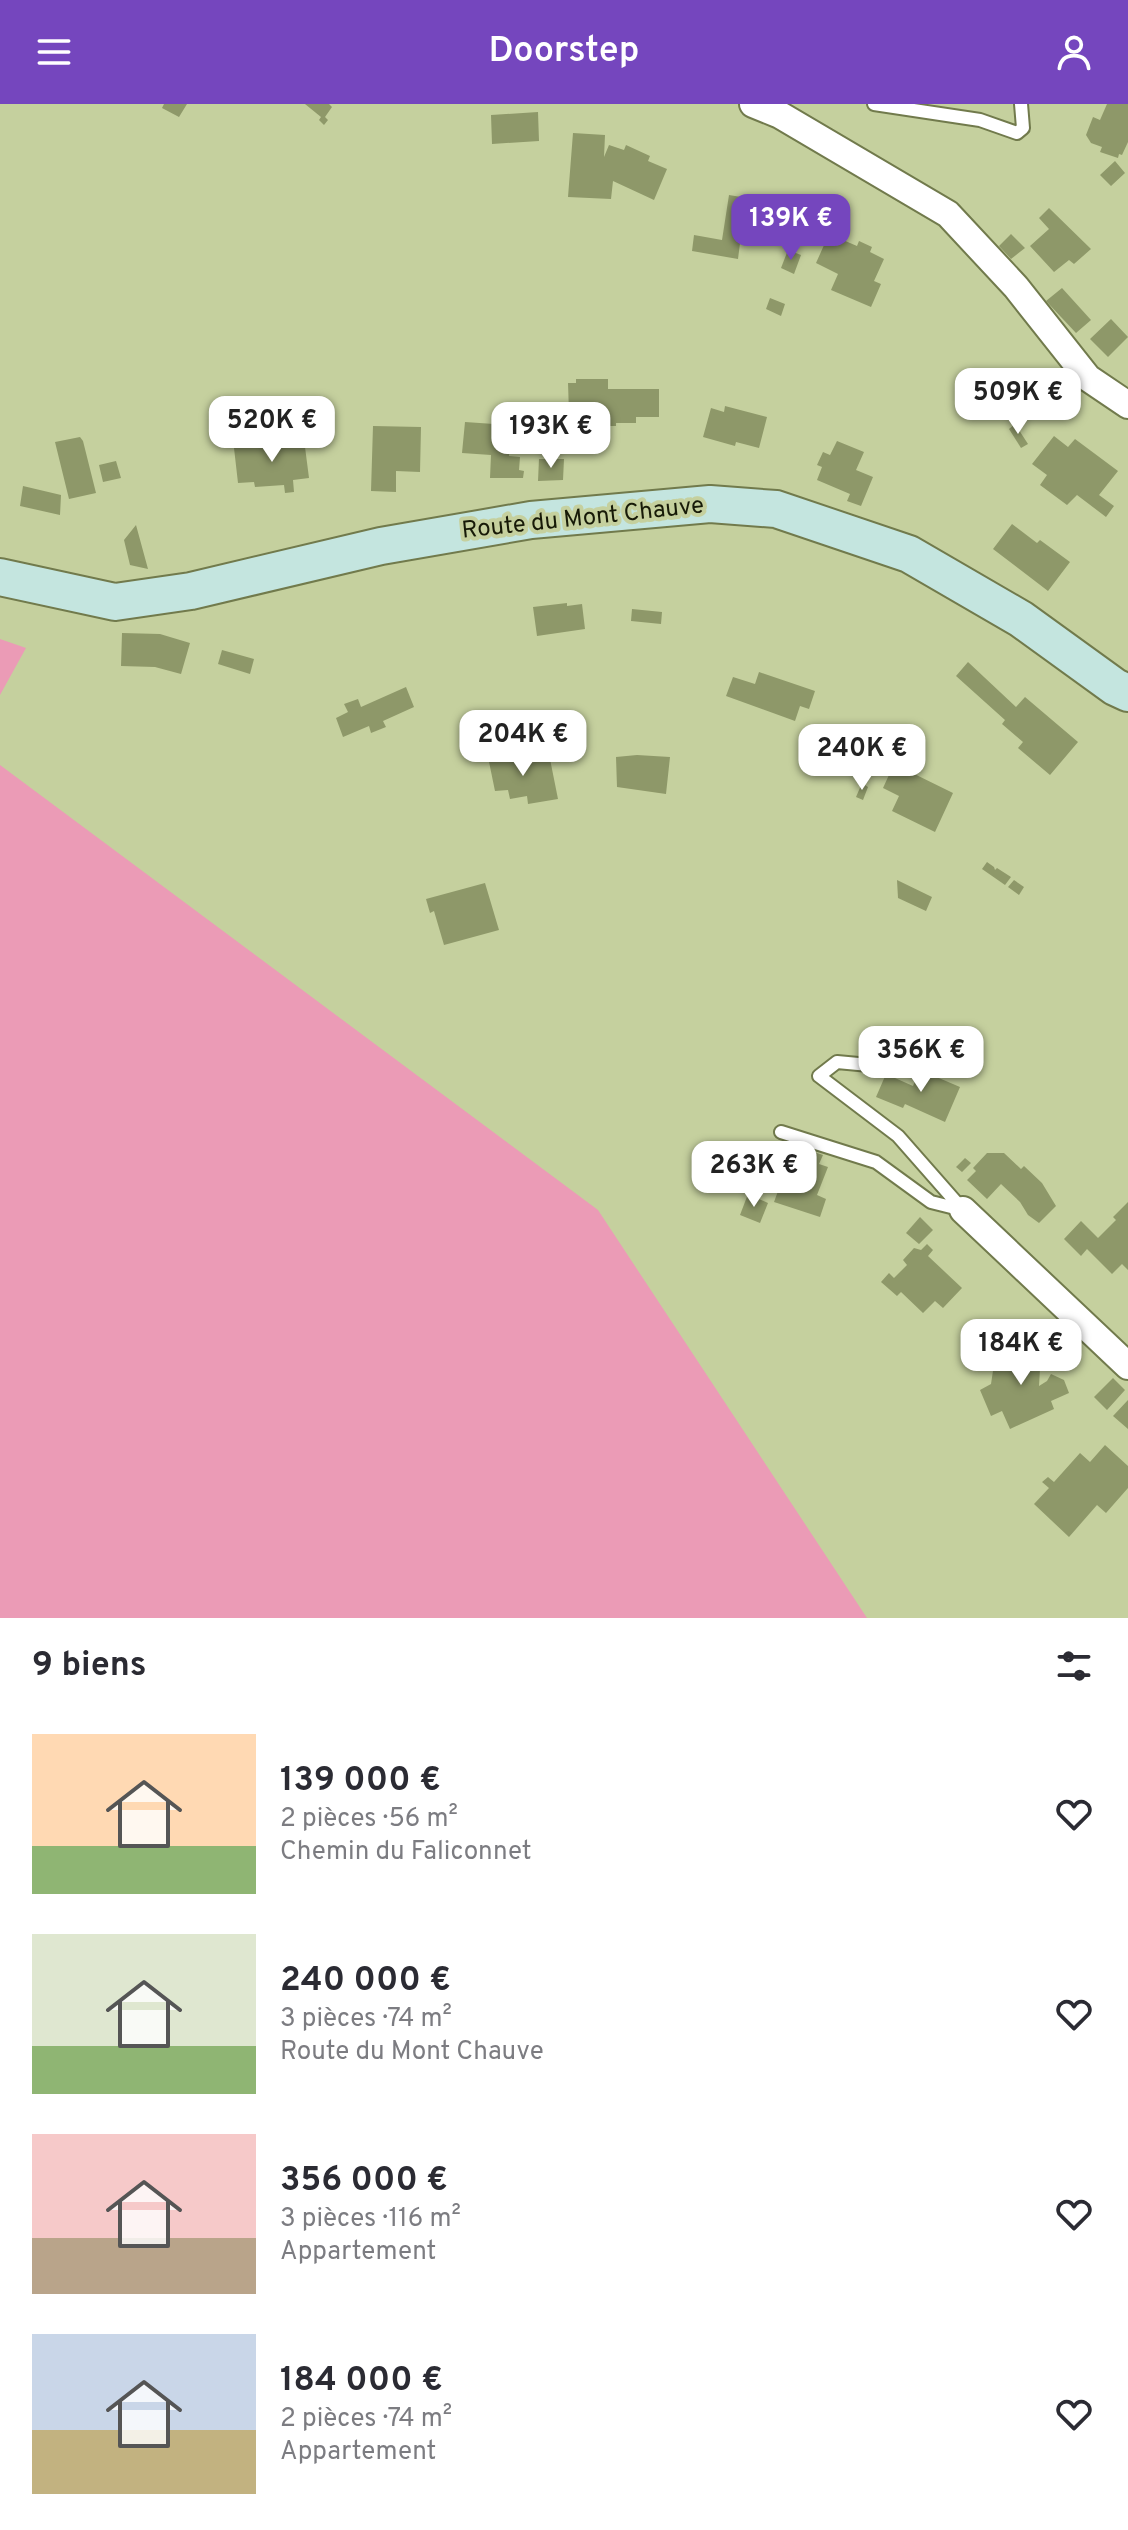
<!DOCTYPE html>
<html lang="fr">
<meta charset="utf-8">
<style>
:root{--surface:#fff;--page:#f7f7f7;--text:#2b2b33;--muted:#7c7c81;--accent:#7546be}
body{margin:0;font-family:Overpass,sans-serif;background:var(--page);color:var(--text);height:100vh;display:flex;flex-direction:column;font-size:30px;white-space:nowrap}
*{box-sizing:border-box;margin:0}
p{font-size:26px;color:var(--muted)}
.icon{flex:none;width:44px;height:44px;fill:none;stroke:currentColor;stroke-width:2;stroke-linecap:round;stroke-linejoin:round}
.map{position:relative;height:1514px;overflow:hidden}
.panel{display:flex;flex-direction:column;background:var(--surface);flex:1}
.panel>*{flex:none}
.price{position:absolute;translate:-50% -68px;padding:0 18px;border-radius:16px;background:#fff;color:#222;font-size:26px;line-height:52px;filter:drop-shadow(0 2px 4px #0008)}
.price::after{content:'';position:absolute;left:50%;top:48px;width:24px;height:18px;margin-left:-12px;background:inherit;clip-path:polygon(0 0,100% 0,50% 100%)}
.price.on{background:var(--accent);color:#fff}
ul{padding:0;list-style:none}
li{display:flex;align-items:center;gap:24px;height:200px;padding:0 32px}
li span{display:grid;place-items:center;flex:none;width:224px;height:160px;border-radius:0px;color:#555}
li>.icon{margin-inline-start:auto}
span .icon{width:96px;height:96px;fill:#fffc;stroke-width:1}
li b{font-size:34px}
h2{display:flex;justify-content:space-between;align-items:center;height:96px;padding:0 32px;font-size:34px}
header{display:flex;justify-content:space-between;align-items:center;height:104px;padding:0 32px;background:var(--accent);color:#fff;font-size:36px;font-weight:600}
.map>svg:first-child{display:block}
.green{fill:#eb9bb6}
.building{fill:#8e9869}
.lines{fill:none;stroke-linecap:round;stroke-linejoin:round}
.lane-casing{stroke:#717a4c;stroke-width:16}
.street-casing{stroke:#717a4c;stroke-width:30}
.secondary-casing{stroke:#717a4c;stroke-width:40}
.lane{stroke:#fff;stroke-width:12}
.street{stroke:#fff;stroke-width:26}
.secondary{stroke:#c4e5df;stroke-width:36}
.labels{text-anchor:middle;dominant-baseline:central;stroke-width:8;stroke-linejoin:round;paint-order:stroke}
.street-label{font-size:24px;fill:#171a07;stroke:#c5d09e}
</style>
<header><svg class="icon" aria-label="menu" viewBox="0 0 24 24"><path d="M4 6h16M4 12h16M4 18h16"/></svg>Doorstep<svg class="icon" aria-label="person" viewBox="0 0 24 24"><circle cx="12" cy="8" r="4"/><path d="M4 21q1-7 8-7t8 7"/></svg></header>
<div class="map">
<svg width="1128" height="1514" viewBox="0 0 1128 1514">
<rect width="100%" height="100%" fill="#c5d09e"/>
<path class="green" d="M0,535L26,544L0,591Z
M0,661L598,1106L867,1514H0Z"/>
<path class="building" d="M164,0H187L179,13L162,4Z
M305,0H329L332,3L325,13L328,16L324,21L319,16L321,13Z
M1107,0H1128V38L1122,51L1119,50L1118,54L1100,48L1102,43L1091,39L1086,31L1093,13L1100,16Z
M538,8L539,37L492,40L491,11Z
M573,29L605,31L604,53L609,41L624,46L626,41L650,52L648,57L667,65L654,96L613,77L611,95L568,93Z
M1115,57L1125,69L1111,82L1100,71Z
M729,91L759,96L752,141L740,139L738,155L692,147L694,131L722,136Z
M1049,104L1091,145L1074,160L1069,156L1054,168L1030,142L1049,125L1039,114Z
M829,130L857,142L859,137L872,143L870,148L884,155L874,177L881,180L871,203L831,186L838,170L816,159Z
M1011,130L1025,144L1011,155L999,142Z
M788,146L801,151L794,170L781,164Z
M1062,184L1091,216L1076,229L1046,197Z
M770,194L785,200L781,212L766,205Z
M1111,215L1128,233L1108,253L1090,235Z
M576,275H608V285H659V313H636V319H616V322H578L577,310L569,309L568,279H576Z
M725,302L767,313L759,344L736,338L735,342L703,333L711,304L724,308Z
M494,311L511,312L509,352L520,353L519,366L524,367L523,374H490L491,351L462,349L465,318L494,320Z
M1015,320L1028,340L1021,344L1009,325Z
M373,322L421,323L420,368L396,367V388L371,387Z
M1054,332L1068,343L1075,335L1118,367L1099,391L1114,402L1106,413L1077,391L1067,401L1040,381L1047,371L1032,360Z
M80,333L83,337L96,389L69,395L55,338Z
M291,336L298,337L305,343L309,374L293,376L294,388L285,389L284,381L255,383L254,378L238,379L234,344Z
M837,337L864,348L856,366L873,373L861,402L847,397L850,390L817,376L822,363L817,361L823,348L830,351Z
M539,355H564L563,376L538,377Z
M116,357L121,374L103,378L99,361Z
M23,382L61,391L60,411L20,402Z
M1012,420L1037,439L1040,436L1070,458L1048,487L993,445Z
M136,421L148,465L130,461L124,436Z
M567,499V502L582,500L585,525L537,532L533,503Z
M632,505L662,508L661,520L631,517Z
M122,529L160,530L190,539L181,570L155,563L121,562Z
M222,546L254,555L250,570L218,560Z
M968,558L1016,603L1025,593L1078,638L1050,671L1018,644L1023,638L1002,620L1005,616L956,572Z
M759,568L815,587L809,605L800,602L795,617L726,592L733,573L755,580Z
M406,583L414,603L383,617L386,623L371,629L369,622L343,633L336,614L348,608L344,600L358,595L361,603Z
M521,647L524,660L550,655L558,695L528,700L527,692L510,695L508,686L495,687L488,653Z
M637,651L670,653L666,690L617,683L616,653Z
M894,660L953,689L935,728L892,707L899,692L883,684Z
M862,679L868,683L863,696L856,693Z
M987,758L994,763L995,766L997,764L1011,773L1005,781L982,765Z
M897,776L932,793L926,807L898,794Z
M1014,776L1024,783L1019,791L1008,783Z
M485,779L499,826L444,841L434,807L430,809L426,795Z
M920,966L960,983L945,1018L905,1000L903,1004L876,993L886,970L913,982Z
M802,1044L823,1051L819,1060L828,1063L817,1091L826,1095L820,1113L774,1098L781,1079L789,1082Z
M987,1049H1004L1021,1065L1024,1062L1042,1079L1056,1102L1039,1119L1028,1111L1020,1098L1001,1080L987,1095L967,1076L976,1067L973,1064Z
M965,1054L971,1059L962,1068L956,1063Z
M748,1090L768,1099L760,1119L740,1111Z
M1128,1098V1166L1122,1160L1112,1170L1087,1145L1081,1152L1064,1135L1081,1117L1098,1134L1116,1116L1113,1113Z
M920,1113L933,1126L919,1140L906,1129Z
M927,1140L933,1146L928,1152L962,1184L943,1204L935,1197L923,1209L901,1188L897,1192L881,1178L889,1169L894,1174L907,1161L903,1156L914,1144L921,1146Z
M1010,1242L1041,1248L1039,1282L1047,1277L1051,1270L1064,1276L1069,1289L1051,1297L1054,1305L1010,1325L1002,1307L991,1312L980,1286L991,1280L996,1247Z
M1113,1274L1125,1286L1107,1306L1094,1293Z
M1128,1296V1325L1113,1312Z
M1105,1341L1128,1362V1384L1106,1409L1097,1401L1069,1433L1034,1400L1049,1384L1042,1378L1048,1373L1054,1378L1080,1349L1090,1358Z"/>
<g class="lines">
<g class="lane-casing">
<path id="lane" d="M874,0L980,16L1017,29L1023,24L1021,0
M901,964L837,958L819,972L898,1032L963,1106
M781,1028L876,1058L931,1098L963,1106"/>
</g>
<g class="street-casing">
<path id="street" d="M753,0L780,11L948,110L1016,183L1088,274L1128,301
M963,1106L1128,1262"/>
</g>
<g class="secondary-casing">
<path id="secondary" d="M0,473L115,498L191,487L381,442L531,416L710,400L776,405L909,450L1021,515L1115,583L1128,589"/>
</g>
<use href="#lane" class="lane"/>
<use href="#street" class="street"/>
<use href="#secondary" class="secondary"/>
</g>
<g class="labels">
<g class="street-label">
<text transform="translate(583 415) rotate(-6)">Route du Mont Chauve</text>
</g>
</g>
</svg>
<b class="price on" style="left:791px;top:158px">139K €</b>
<b class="price" style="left:1018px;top:332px">509K €</b>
<b class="price" style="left:272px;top:360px">520K €</b>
<b class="price" style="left:551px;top:366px">193K €</b>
<b class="price" style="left:523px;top:674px">204K €</b>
<b class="price" style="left:862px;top:688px">240K €</b>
<b class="price" style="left:921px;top:990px">356K €</b>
<b class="price" style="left:754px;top:1105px">263K €</b>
<b class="price" style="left:1021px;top:1283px">184K €</b>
</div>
<section class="panel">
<h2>9 biens<svg class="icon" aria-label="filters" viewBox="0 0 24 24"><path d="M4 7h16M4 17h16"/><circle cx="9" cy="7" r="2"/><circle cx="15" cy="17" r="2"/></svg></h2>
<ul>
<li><span style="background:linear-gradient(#ffd9b3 70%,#8fb573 0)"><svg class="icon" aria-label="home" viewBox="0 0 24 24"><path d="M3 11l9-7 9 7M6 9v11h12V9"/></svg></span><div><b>139 000 €</b><p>2 pièces · 56 m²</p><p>Chemin du Faliconnet</p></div><svg class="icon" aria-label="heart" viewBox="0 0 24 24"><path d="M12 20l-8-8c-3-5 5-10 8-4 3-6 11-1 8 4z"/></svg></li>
<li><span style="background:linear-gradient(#dfe7d0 70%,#8fb573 0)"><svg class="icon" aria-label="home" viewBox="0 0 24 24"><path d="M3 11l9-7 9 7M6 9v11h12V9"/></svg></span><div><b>240 000 €</b><p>3 pièces · 74 m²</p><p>Route du Mont Chauve</p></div><svg class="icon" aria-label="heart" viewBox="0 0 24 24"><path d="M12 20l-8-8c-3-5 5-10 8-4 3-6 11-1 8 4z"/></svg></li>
<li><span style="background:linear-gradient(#f6c9c9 65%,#b9a48a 0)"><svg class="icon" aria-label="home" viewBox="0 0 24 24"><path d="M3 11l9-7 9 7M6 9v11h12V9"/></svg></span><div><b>356 000 €</b><p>3 pièces · 116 m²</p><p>Appartement</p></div><svg class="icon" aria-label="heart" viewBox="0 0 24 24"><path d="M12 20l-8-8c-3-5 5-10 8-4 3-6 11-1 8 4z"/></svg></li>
<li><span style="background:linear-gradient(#c9d6e8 60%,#c2b280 0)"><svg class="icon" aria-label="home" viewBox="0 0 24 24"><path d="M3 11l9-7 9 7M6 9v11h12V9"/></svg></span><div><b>184 000 €</b><p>2 pièces · 74 m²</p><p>Appartement</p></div><svg class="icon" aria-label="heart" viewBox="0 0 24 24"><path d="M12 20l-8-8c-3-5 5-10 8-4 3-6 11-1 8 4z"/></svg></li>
</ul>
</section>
